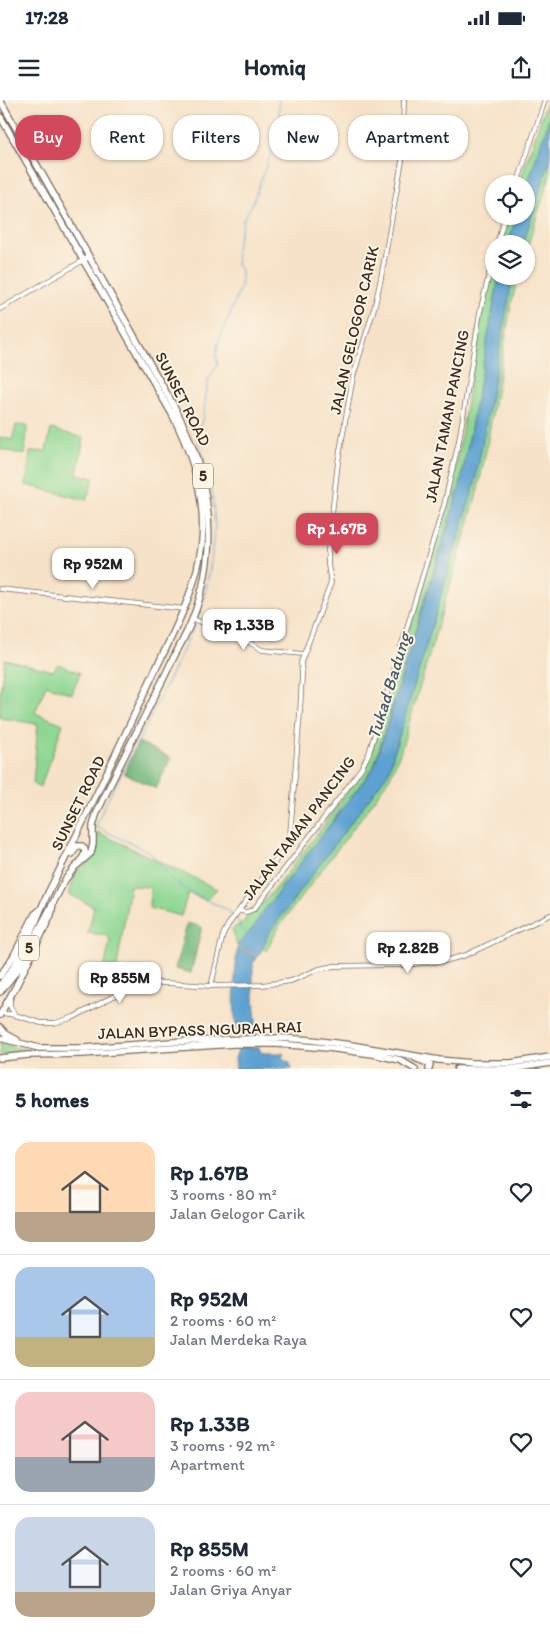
<!DOCTYPE html>
<meta charset="utf-8">
<style>
:root{--surface:#fff;--page:#f6f6f7;--text:#1f2937;--muted:#747a83;--line:#e0e1e3;--accent:#d1495b}
body{margin:0;font-family:Itim,sans-serif;background:var(--page);color:var(--text);height:100vh;display:flex;flex-direction:column;font-size:19px;white-space:nowrap}
*{box-sizing:border-box;margin:0}
p{font-size:16px;color:var(--muted)}
.icon{flex:none;width:28px;height:28px;fill:none;stroke:currentColor;stroke-width:2;stroke-linecap:round;stroke-linejoin:round}
.map{position:relative;height:969px;overflow:hidden}
.sheet{display:flex;flex-direction:column;background:var(--surface);flex:1}
.sheet>*{flex:none}
.banner{position:absolute;left:15px;top:15px;width:520px;height:45px;display:flex;gap:10px}
.fabs{position:absolute;left:485px;top:75px;display:grid;gap:10px}
.fabs a{display:grid;place-items:center;width:50px;height:50px;border-radius:50%;background:var(--surface);box-shadow:0 1px 4px #0004;font-size:25px}
.price{position:absolute;translate:-50% -42px;padding:0 11px;border-radius:10px;background:#fff;color:#222;font-size:16px;line-height:32px;filter:drop-shadow(0 1px 2px #0008)}
.price::after{content:'';position:absolute;left:50%;top:30px;width:15px;height:11px;margin-left:-8px;background:inherit;clip-path:polygon(0 0,100% 0,50% 100%)}
.price.active{background:var(--accent);color:#fff}
ul{padding:0;list-style:none}
li{display:flex;align-items:center;gap:15px;height:125px;padding:0 15px}
li+li{border-top:1px solid var(--line)}
li span{display:grid;place-items:center;flex:none;width:140px;height:100px;border-radius:15px;color:#555}
li>.icon{margin-inline-start:auto}
span .icon{width:60px;height:60px;fill:#fffc;stroke-width:1}
li b{font-size:21px}
h2{display:flex;justify-content:space-between;align-items:center;height:60px;padding:0 15px;font-size:21px}
.pill{padding:0 18px;border-radius:20px;background:var(--surface);box-shadow:0 1px 4px #0004;font-size:18px;line-height:45px}
.pill.active{background:var(--accent);color:#fff}
.status{display:flex;justify-content:space-between;align-items:center;height:35px;padding:0 25px;background:var(--surface);direction:ltr}
.status svg{height:14px;fill:currentColor}
header{display:flex;justify-content:space-between;align-items:center;height:65px;padding:0 15px;background:var(--surface);font-size:22px;font-weight:700}
.map>svg:first-child{display:block}
.green{fill:#8dd793;stroke:#648058}
.forest{fill:#72b87d;stroke:#56714e}
.water{fill:#5ba1d1;stroke:#4b6678}
.lines{fill:none;stroke-linecap:round;stroke-linejoin:round}
.stream{stroke:#5ba1d1;stroke-width:1}
.minor-casing{stroke:#7c6a5a;stroke-width:5.5}
.highway-casing{stroke:#7c6a5a;stroke-width:8}
.minor{stroke:#fff;stroke-width:4}
.highway{stroke:#fff;stroke-width:5.5}
.labels{text-anchor:middle;dominant-baseline:central;stroke-width:4;stroke-linejoin:round;paint-order:stroke}
.shield{fill:#fcf5e5;stroke:#75675a;stroke-width:1}
.shield-label{font-size:15px;font-weight:bold;fill:#3b2a1e}
.street-label{font-size:16px;fill:#3b2a1e;stroke:#fcf5e5}
.water-label{font-size:18px;font-style:italic;fill:#485a66;stroke:#fcf5e5}
</style>
<div class="status"><b>17:28</b><svg viewBox="0 0 49 12"><path d="M0 12V9h3v3zM5 12V6h3v6zM10 12V3h3v9zM15 12V0h3v12zM26 1h20v11H26zM47 4h2v5h-2z"/></svg></div>
<header><svg class="icon" aria-label="menu" viewBox="0 0 24 24"><path d="M4 6h16M4 12h16M4 18h16"/></svg>Homiq<svg class="icon" aria-label="share" viewBox="0 0 24 24"><path d="M12 15V3M7 8l5-5 5 5M5 13v7h14v-7"/></svg></header>
<div class="map">
<svg width="550" height="969" viewBox="0 0 550 969">
<rect width="100%" height="100%" fill="#fcf5e5"/>
<filter id="ink" filterUnits="userSpaceOnUse"><feTurbulence type="fractalNoise" baseFrequency=".02" numOctaves="2"/><feDisplacementMap in="SourceGraphic" scale="10" xChannelSelector="R" yChannelSelector="G"/><feConvolveMatrix kernelMatrix="1 2 1 2 8 2 1 2 1" color-interpolation-filters="sRGB"/></filter>
<filter id="wash" filterUnits="userSpaceOnUse"><feTurbulence type="fractalNoise" baseFrequency=".0096" numOctaves="4" result="noise"/><feDisplacementMap in="SourceGraphic" scale="20" xChannelSelector="R" yChannelSelector="G"/><feGaussianBlur stdDeviation="1.12" result="paint"/><feColorMatrix in="noise" values="0 0 0 0 0 0 0 0 0 0 0 0 0 0 0 0 0 1.4 0 .05"/><feComposite in="paint" operator="in"/></filter>
<g filter="url(#wash)">
<rect width="100%" height="100%" fill="#f6e2c8"/>
<path class="green" d="M547,0H550V17L526,88V84H519Z
M550,60V75L526,151V144H523Z
M508,116H517L508,144H499Z
M494,162V176H499L461,382L373,668L260,816L255,826L237,846L232,829L244,822L248,813L254,812L274,790L327,721L370,659L453,384L482,211Z
M513,176H518L511,205L485,356L476,397L400,653L390,677L370,706L280,825L266,851L262,848L269,833L388,673L475,383Z
M16,325L27,326L25,355L0,349V337L12,340Z
M51,329L84,338L77,374L94,378L86,400L26,385L30,352L46,351Z
M5,559L53,571L58,564L80,573L72,594L46,585L35,613L63,624L40,688L33,684L38,624L0,618V592Z
M97,732L217,789L206,800L188,793L181,816L149,808L150,787L130,786L113,891L98,899L110,840L106,835L88,833L94,807L69,794L77,770C97,760 95,752 97,732Z
M0,942L16,948L42,952L12,953L0,955Z"/>
<path class="forest" d="M139,642L171,658L156,689L124,673Z
M187,823L202,827L191,873L175,869Z"/>
<path class="water" d="M550,17V60L523,144H508L517,116H526V88Z
M499,176H513L475,383L388,673L269,833L259,856L237,846L255,826L260,816L372,670L375,664L461,382Z
M237,848L257,857L253,863V883L257,936H240C230,922 236,866 237,848Z
M239,947H259L260,951L263,953H281L284,954L282,957L287,962L289,961L292,969H236L235,958Z"/>
<g class="lines">
<path class="stream" d="M249,834L241,829L237,819L227,810L185,789L171,779L150,752L96,727L104,706L140,638L195,526L205,493L210,469L215,425L212,390L197,335L203,317L208,280L218,265L216,255L218,244L241,186V170L237,164L236,152L237,144L244,118L251,107L273,48L279,18V0"/>
</g>
</g>
<g filter="url(#ink)">
<g class="lines">
<g class="minor-casing">
<path id="minor" d="M517,84L545,0
M497,144L505,116
M0,209L89,157
M0,489L185,509
M193,519L242,538L262,550L303,554
M239,811L247,812L254,809L350,684L362,667L369,653L444,405L459,341L480,212L494,154
M211,886L223,835L228,825L282,752L290,735L300,613L302,575L301,562L331,483L328,465V449L338,362L353,277L375,205L381,178L402,61L404,0
M10,898V906L15,915
M2,913L15,915L41,923H55L74,917L131,887L148,883H167L211,886L262,885L291,881L319,869L334,866L403,865L445,861L466,855L550,815"/>
</g>
<g class="highway-casing">
<path id="highway" d="M0,16L172,314C192,353 206,397 202,442C197,491 172,535 151,579C118,650 84,721 49,791C34,823 24,858 0,885
M72,754L77,746H82C87,750 85,755 81,760
M0,876L13,857L35,814L41,809
M0,892L19,868L65,780L75,767L91,753L93,744V726L96,715C119,664 146,615 170,565C177,550 186,536 192,520C221,447 211,377 175,308L0,0
M0,915L16,886L51,815L53,804
M0,927L6,934L17,940
M0,938L39,948H84L187,941L281,938L311,940L351,945L439,960L472,963H511L550,957
M0,958L28,955L82,954L234,944H277L328,948L373,954L400,960L415,969
M415,958L430,964L429,969
M457,969H511L550,963"/>
</g>
<use href="#minor" class="minor"/>
<use href="#highway" class="highway"/>
</g>
</g>
<g class="labels">
<g class="shield">
<rect x="193" y="363.5" width="20" height="25" rx="4"/>
<rect x="19" y="835.5" width="20" height="25" rx="4"/>
</g>
<g class="shield-label">
<text x="203" y="376">5</text>
<text x="29" y="848">5</text>
</g>
<g class="street-label">
<text transform="translate(354 230) rotate(-77)">JALAN GELOGOR CARIK</text>
<text transform="translate(183 299) rotate(63)">SUNSET ROAD</text>
<text transform="translate(447 316) rotate(-79)">JALAN TAMAN PANCING</text>
<text transform="translate(78 703) rotate(-64)">SUNSET ROAD</text>
<text transform="translate(299 728) rotate(-53)">JALAN TAMAN PANCING</text>
<text transform="translate(200 930) rotate(-2)">JALAN BYPASS NGURAH RAI</text>
</g>
<g class="water-label">
<text transform="translate(389 586) rotate(-73)">Tukad Badung</text>
</g>
</g>
</svg>
<div class="fabs">
<a><svg class="icon" aria-label="locate" viewBox="0 0 24 24"><circle cx="12" cy="12" r="6"/><path d="M12 2v4M12 18v4M2 12h4M18 12h4"/></svg></a>
<a><svg class="icon" aria-label="layers" viewBox="0 0 24 24"><path d="M12 4l9 5-9 5-9-5zM3 14l9 5 9-5"/></svg></a>
</div>
<b class="price active" style="left:337px;top:455px">Rp 1.67B</b>
<b class="price" style="left:93px;top:490px">Rp 952M</b>
<b class="price" style="left:244px;top:551px">Rp 1.33B</b>
<b class="price" style="left:408px;top:874px">Rp 2.82B</b>
<b class="price" style="left:120px;top:904px">Rp 855M</b>
<div class="banner">
<a class="pill active">Buy</a>
<a class="pill">Rent</a>
<a class="pill">Filters</a>
<a class="pill">New</a>
<a class="pill">Apartment</a>
</div>
</div>
<section class="sheet">
<h2>5 homes<svg class="icon" aria-label="filters" viewBox="0 0 24 24"><path d="M4 7h16M4 17h16"/><circle cx="9" cy="7" r="2"/><circle cx="15" cy="17" r="2"/></svg></h2>
<ul>
<li><span style="background:linear-gradient(#ffd9b3 70%,#b9a48a 0)"><svg class="icon" aria-label="home" viewBox="0 0 24 24"><path d="M3 11l9-7 9 7M6 9v11h12V9"/></svg></span><div><b>Rp 1.67B</b><p>3 rooms · 80 m²</p><p>Jalan Gelogor Carik</p></div><svg class="icon" aria-label="heart" viewBox="0 0 24 24"><path d="M12 20l-8-8c-3-5 5-10 8-4 3-6 11-1 8 4z"/></svg></li>
<li><span style="background:linear-gradient(#a9c7e8 70%,#c2b280 0)"><svg class="icon" aria-label="home" viewBox="0 0 24 24"><path d="M3 11l9-7 9 7M6 9v11h12V9"/></svg></span><div><b>Rp 952M</b><p>2 rooms · 60 m²</p><p>Jalan Merdeka Raya</p></div><svg class="icon" aria-label="heart" viewBox="0 0 24 24"><path d="M12 20l-8-8c-3-5 5-10 8-4 3-6 11-1 8 4z"/></svg></li>
<li><span style="background:linear-gradient(#f6c9c9 65%,#9aa5b1 0)"><svg class="icon" aria-label="home" viewBox="0 0 24 24"><path d="M3 11l9-7 9 7M6 9v11h12V9"/></svg></span><div><b>Rp 1.33B</b><p>3 rooms · 92 m²</p><p>Apartment</p></div><svg class="icon" aria-label="heart" viewBox="0 0 24 24"><path d="M12 20l-8-8c-3-5 5-10 8-4 3-6 11-1 8 4z"/></svg></li>
<li><span style="background:linear-gradient(#c9d6e8 75%,#b9a48a 0)"><svg class="icon" aria-label="home" viewBox="0 0 24 24"><path d="M3 11l9-7 9 7M6 9v11h12V9"/></svg></span><div><b>Rp 855M</b><p>2 rooms · 60 m²</p><p>Jalan Griya Anyar</p></div><svg class="icon" aria-label="heart" viewBox="0 0 24 24"><path d="M12 20l-8-8c-3-5 5-10 8-4 3-6 11-1 8 4z"/></svg></li>
</ul>
</section>
